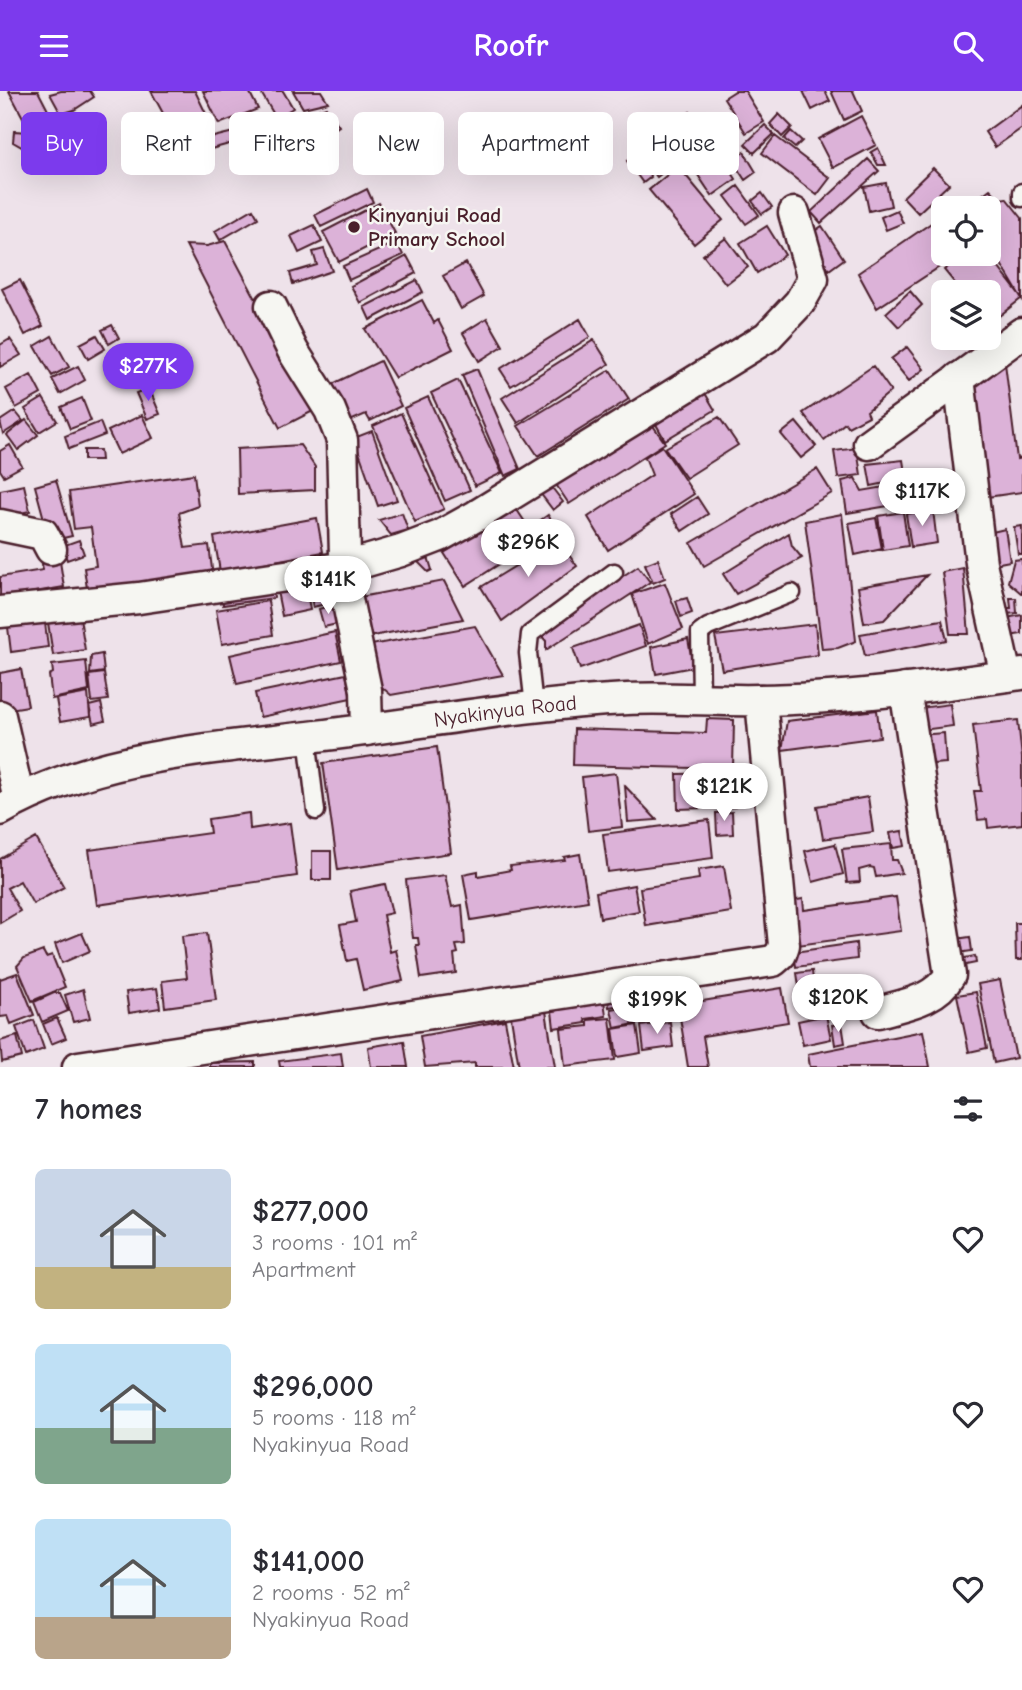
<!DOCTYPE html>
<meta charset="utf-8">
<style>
:root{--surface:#fff;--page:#f2f2f3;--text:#2b2b33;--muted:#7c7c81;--accent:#7c3aed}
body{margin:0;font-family:"Comic Neue",sans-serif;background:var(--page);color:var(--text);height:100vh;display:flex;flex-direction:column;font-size:26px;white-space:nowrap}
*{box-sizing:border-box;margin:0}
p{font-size:23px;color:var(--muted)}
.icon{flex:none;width:38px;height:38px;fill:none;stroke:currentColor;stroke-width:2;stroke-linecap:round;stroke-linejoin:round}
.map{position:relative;height:976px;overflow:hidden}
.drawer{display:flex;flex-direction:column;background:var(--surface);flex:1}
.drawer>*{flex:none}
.banner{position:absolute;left:21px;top:21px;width:980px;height:63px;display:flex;gap:14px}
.tools{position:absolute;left:931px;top:105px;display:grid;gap:14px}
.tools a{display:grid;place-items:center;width:70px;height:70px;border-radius:10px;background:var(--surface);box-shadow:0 7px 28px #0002;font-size:35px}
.price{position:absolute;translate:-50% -60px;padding:0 16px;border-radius:24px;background:#fff;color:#222;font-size:23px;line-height:46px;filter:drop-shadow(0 2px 4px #0008)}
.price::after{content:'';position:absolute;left:50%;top:42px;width:21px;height:16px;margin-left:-10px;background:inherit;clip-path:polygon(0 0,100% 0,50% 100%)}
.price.active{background:var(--accent);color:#fff}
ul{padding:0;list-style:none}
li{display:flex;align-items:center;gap:21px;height:175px;padding:0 35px}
li span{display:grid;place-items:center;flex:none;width:196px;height:140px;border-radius:10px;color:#555}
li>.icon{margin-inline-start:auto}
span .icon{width:84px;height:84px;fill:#fffc;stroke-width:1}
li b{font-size:30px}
h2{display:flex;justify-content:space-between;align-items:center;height:84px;padding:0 35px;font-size:30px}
.chip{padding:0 24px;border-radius:10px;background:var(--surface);box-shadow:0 7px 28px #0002;font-size:24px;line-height:63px}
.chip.active{background:var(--accent);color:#fff}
header{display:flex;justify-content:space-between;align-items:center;height:91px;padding:0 35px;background:var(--accent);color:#fff;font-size:32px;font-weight:700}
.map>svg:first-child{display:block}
.building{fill:#dcb2d8;stroke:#4a1f2b;stroke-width:2}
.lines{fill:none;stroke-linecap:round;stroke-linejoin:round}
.service-casing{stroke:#4a1f2b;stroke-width:21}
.minor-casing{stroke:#4a1f2b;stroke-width:35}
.service{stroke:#f6f6f2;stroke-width:16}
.minor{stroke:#f6f6f2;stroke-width:30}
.poi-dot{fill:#4a1f2b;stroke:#f6f6f2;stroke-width:2.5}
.labels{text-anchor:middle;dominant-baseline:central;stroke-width:5;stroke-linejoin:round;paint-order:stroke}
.poi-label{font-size:21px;font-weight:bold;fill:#4a1f2b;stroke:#f6f6f2;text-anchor:start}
.street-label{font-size:21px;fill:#4a1f2b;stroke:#f6f6f2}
</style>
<header><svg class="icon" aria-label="menu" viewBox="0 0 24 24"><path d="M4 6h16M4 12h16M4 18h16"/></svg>Roofr<svg class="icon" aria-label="search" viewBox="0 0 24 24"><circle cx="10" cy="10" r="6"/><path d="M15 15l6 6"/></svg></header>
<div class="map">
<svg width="1022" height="976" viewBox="0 0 1022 976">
<rect width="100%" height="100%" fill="#eee2ea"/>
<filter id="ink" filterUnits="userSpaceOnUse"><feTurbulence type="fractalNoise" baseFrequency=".0143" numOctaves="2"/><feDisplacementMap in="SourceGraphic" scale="14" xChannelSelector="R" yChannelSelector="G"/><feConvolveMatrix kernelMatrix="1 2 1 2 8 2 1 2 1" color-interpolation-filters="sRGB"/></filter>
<g filter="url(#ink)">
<path class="building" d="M9,0H38L51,25L28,36Z
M61,0H90L94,6L74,19L61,23L50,3Z
M151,0H195L212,35L179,52Z
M203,0H249L258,18L219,33Z
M260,0H283L293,17L276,27Z
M293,0H321L328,11L303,17Z
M735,0H745L764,31L746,42L724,7Z
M803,0H825L830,10L812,19Z
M831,0H853L862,20L844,29Z
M1022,14V37L995,56L985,41Z
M326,16L339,35L326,44L310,22Z
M690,21L701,36L713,28L720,39L705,50L710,58L687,75L663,41Z
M779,23L792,36L782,46L770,33Z
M861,25L876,54L833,77L818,48Z
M765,34L774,43L754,62L745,53Z
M653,38L664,53L643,69L632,54Z
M242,39L244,49L200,61L197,50Z
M14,40L28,41L27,59L13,51Z
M791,40L802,50L795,57L784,48Z
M775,45L830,87L817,104L762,62Z
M878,57L886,74H878L871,61Z
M665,58L676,71L657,86L647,73Z
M744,61L756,81L745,89L732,69Z
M719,62L736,88L712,105L694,78Z
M635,64L651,86L643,92L627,70Z
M868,68L879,80L821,132L811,121Z
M678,75L723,129L694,153L649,99Z
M933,77L949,93L918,122L903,106Z
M886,92L891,115L869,120L864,96Z
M738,95L759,124L746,133L725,105Z
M367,98L373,111L321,136L315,124Z
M990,98L1000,108L1006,107L1022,127V208L989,153V117L966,116Z
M762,102L772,116L762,123L752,110Z
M379,112L395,142L339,171L323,141Z
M253,118L258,127L220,149L215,140Z
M897,119L903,132L886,139L881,126Z
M937,128L943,136V163H959L877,217L858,182Z
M314,134L322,151L299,162L291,145Z
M767,135L785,164L757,182L740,152Z
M822,135L844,168L829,179L806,146Z
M726,147L748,176L726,193L703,164Z
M225,150L315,319L280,337L186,154L207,155Z
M397,151L403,164L349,189L343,175Z
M324,158L332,180L293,193L290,182L317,174L313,161Z
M965,163H988L1022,207L989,233V201H962L944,179Z
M407,165L416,182L360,212L351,195Z
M466,172L484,205L461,218L443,185Z
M20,189L43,235L25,244L2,198Z
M417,189L423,201L370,229L364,216Z
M910,200L922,214L899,236L886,222Z
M422,209L434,232L438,229L453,258L395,287L365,238Z
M487,227L503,255L479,270L463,242Z
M580,228L590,246L511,295L500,278Z
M112,234L119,247L109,253L102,239Z
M97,244L105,258L88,268L80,253Z
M52,245L69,276L52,285L35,255Z
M10,248L21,264L0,276V254Z
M594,249L609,273L518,332L502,307Z
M907,256L924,278L909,290L891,268Z
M380,270L401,315L370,330L366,323L341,334L324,297Z
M1005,272L1017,368L1022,367V401L987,406L973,278Z
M78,275L85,289L60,303L52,288Z
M873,275L891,300L867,320L869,325L848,336L845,332L824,349L803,322Z
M477,278L520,378L505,385L462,284Z
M610,279L629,308L538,365L518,335Z
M31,284L41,303L16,317L6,298Z
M458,289L502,382L475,395L431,302Z
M699,292L715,319L665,349L649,321Z
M149,297L160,323L147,328L136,302Z
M428,306L470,399L445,410L404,317Z
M43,307L57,330L39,341L25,318Z
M82,307L91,330L70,338L61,316Z
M15,320L23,330L3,343L0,330Z
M401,322L444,418L415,431L373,335Z
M142,324L153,347L119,363L108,340Z
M647,326L665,352L569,413L551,386Z
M719,326L738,354L686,387L665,357Z
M26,329L38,344L18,359L7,344Z
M100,331L105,344L69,358L65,345Z
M796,331L816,355L801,367L781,343Z
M372,340L397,409L378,415L354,347Z
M10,354L22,375L4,385L0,379V360Z
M300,354L315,376V399L238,403L237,358Z
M662,355L694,403L608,459L588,426L652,384L645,366Z
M857,357L861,384L838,387L834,360Z
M84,359H100L101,369H84Z
M903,369L906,388L871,395L867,373Z
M817,378L832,402L704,475L691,452Z
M194,383L198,415L179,422L185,457L209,454L213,486L88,504L84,477L96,475L91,436L74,438L69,401Z
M855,387L862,400L902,393L906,412L847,422L842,390Z
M56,389L72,445L50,450L35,395Z
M24,394L30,420L0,426V399Z
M550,394L563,411L553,419L540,402Z
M697,406L708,423L682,440L671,423Z
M515,416L537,449L465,495L444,462Z
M933,419L937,452L911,456L906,423Z
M903,421L908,455L883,459L878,425Z
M402,422L408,439L391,444L379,429Z
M842,423L856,550L838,557L822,558L805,430Z
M548,424L560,443L551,449L538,431Z
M317,427L323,461L220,480L214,446Z
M876,427L882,458L855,464L849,432Z
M1022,435V463H1018L1014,436Z
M1005,438L1010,470L994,473L988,442Z
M789,442L792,455L802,467L736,503L723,483Z
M79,449L84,463L67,469L62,455Z
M558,449L577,475L502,530L481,496Z
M426,459L432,479L428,481L409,462Z
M59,464L64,496L0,507V486L43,479L41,467Z
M658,468L665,487L653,492L645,473Z
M1022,468V502H1021L1008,491L1014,469Z
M638,475L650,491L546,559V550L538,541Z
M963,477L969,543H950L942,481Z
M927,484L884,529L864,532L858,496Z
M332,485L338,510L313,516L308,491Z
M305,489L310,519L282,525L276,495Z
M444,490L463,528L367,546L360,506Z
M665,492L683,538L648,553L632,503Z
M272,493L274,507L223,514L221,500Z
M687,507L692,522L681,526L676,510Z
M1010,507H1016L1017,522L1006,523V517H1011Z
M268,510L273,544L222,553L216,519Z
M332,514L337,533L324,536L319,518Z
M79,520L85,559L53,564L47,525Z
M44,524L48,556L11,561L7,528Z
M1022,524V543L1009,545L1006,527Z
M942,529L947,549L865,565L860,543Z
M815,533L818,564L722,579L715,545Z
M639,534L646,555L580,578L573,557Z
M475,535L503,584L391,604L377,592L371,554Z
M335,541L341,570L237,593L230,564Z
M688,548L693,576L656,583L651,556Z
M102,563L104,581L90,583L91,565Z
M86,570L89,600L52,608L49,584L53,582L52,574Z
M21,578L28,615L10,618L0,613V582Z
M104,582L108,609L92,611L89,584Z
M346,583L351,607L260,626L255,602Z
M88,602L90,626L60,631L56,608Z
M101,612L105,630L93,633L89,615Z
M950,613L953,635L915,640L912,618Z
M877,619L880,646L782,659L787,630Z
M707,628L734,629L733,678L573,674L574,638L706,642Z
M1018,629L1022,667V733L988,737L987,728L978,729L974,700H981L973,634Z
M944,642L946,672L920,674L918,644Z
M437,656L451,762L338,779L323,672Z
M616,682L622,736L588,740L582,686Z
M734,682L735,716L678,718L677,683Z
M625,695L657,729L628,731Z
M868,706L873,741L823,748L817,715Z
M732,721L733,743L717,744L716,722Z
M249,722L250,738L290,732L297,785L97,814L89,759L210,742L208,728Z
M709,729L713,767L608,781L603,743Z
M902,740L905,755L893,757L890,742Z
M36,747L64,796L33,813L20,790L7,797L20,820L0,832V768Z
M835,753L843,783L813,791L805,760Z
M891,753L892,769H897L902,782L876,786L874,777L870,776L859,779L860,791L847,792L842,758Z
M312,760H331V789H312Z
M580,763L588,810L471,829L463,783L478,780V785L511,779L510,775L565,769L564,766Z
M724,775L731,821L646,835L640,797L699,788L698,779Z
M445,784L452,816L462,814L465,853L456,854L458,862L454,863L456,882L421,887L416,854H419L418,847H413L406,789Z
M385,793L392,822L383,824L390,861L396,859L403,890L363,899L356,868L347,870L340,834L356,831L350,800Z
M634,794L639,820L600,827L596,801Z
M896,806L901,840L798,854L785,811L803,808L804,819Z
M1015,832H1022V869H1016Z
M82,842L90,860L62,872L55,853Z
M207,842L216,909L165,916L162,890L187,887L182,845Z
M970,846L972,860L951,863L949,849Z
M856,852L857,868L796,876L794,861Z
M43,860L46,866L52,864L65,896L32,910L17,875L24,867Z
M975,865L976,872L951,877L950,870Z
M812,880L814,899L800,902L797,882Z
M17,882L34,924L11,933L8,925L0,926V888Z
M1000,889L1016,967L994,972L978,893Z
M157,897L160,917L129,922L126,901Z
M782,897L788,931L703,945L708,976H688L678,914Z
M83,898L90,927L73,931L65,904Z
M669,899L674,925L615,937L611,918L640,912L639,905Z
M976,901L987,957L969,961L957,904Z
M54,902H60L68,920L42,931L34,911Z
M632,903L633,912L609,916L608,907Z
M604,909L606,925L585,928L586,932L554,937L552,920Z
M546,920L555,976H519L511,926Z
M826,924L831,948L803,954L798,930Z
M57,927L66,947L51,953L43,933Z
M610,927L615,969L565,975L561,938L588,935V929Z
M34,929L44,958L26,965L16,936Z
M505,929L514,976H475V972L425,976L420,945Z
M670,931L673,956L644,960L641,935Z
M842,933L845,952L835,954L832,934Z
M637,934L641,962L617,966L613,938Z
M923,940L930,976H810L808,963Z
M17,945L22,966L2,971L0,950Z
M404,950L408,976H371L368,956Z
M341,962L343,976H280L279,970Z
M255,971V976H210V972Z"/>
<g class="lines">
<g class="service-casing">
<path id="service" d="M1022,101V107
M701,609L700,542L708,536L792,502
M534,615L528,562L530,543L614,481
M307,646L316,720"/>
</g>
<g class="minor-casing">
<g id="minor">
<path d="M271,215L293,260L330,319L342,349L346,503L366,599L367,639"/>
<path d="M959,287L981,472L1006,585"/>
<path d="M869,353L1022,242"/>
<path d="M0,434L43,443L51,458"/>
<path d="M0,521L139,507L346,476L401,460L440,445L476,425L767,246L800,211L813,188L794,122"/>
<path d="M0,625L19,708"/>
<path id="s1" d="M0,719C96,664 209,658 317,645C420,633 522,613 627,608C671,606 715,610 759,609C847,608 935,595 1022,583"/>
<path d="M878,921C905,913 935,910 950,884L905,598"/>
<path d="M78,976L773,870L781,863L784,854L761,609"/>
</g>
</g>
<use href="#service" class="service"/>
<use href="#minor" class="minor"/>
</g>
</g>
<circle class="poi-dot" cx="354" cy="136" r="7"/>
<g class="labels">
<g class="poi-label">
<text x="368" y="124">Kinyanjui Road<tspan x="368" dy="24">Primary School</tspan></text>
</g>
<g class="street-label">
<text stroke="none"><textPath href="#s1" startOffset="518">Nyakinyua Road</textPath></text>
</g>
</g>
</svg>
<div class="tools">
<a><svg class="icon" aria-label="locate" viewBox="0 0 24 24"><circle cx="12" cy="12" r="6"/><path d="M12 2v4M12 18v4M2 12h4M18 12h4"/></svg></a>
<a><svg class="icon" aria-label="layers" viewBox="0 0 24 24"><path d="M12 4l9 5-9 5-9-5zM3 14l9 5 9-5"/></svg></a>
</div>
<b class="price active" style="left:148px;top:312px">$277K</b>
<b class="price" style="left:922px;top:437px">$117K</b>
<b class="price" style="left:528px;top:488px">$296K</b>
<b class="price" style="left:328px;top:525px">$141K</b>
<b class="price" style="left:724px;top:732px">$121K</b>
<b class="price" style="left:838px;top:943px">$120K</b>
<b class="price" style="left:657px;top:945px">$199K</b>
<div class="banner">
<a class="chip active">Buy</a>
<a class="chip">Rent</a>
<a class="chip">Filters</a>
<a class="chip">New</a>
<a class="chip">Apartment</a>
<a class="chip">House</a>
</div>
</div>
<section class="drawer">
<h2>7 homes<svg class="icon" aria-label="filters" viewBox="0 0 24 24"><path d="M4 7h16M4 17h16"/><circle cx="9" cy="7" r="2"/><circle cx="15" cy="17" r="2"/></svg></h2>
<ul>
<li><span style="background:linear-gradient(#c9d6e8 70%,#c2b280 0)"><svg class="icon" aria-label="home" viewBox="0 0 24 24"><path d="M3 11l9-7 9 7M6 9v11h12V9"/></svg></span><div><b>$277,000</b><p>3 rooms · 101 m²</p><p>Apartment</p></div><svg class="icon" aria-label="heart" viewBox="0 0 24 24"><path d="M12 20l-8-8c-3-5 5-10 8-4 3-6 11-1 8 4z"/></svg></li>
<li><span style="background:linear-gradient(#bfe0f5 60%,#7fa58c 0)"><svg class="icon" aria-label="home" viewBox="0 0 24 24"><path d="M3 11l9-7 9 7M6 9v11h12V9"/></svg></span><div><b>$296,000</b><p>5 rooms · 118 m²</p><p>Nyakinyua Road</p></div><svg class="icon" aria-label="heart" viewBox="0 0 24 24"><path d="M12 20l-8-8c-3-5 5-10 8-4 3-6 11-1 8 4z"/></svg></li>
<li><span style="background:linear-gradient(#bfe0f5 70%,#b9a48a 0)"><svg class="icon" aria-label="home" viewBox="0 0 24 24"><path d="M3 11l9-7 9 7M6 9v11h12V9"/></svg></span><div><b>$141,000</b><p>2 rooms · 52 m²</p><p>Nyakinyua Road</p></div><svg class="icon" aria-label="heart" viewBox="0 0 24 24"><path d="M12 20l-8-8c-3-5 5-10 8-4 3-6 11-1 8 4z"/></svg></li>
</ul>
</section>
